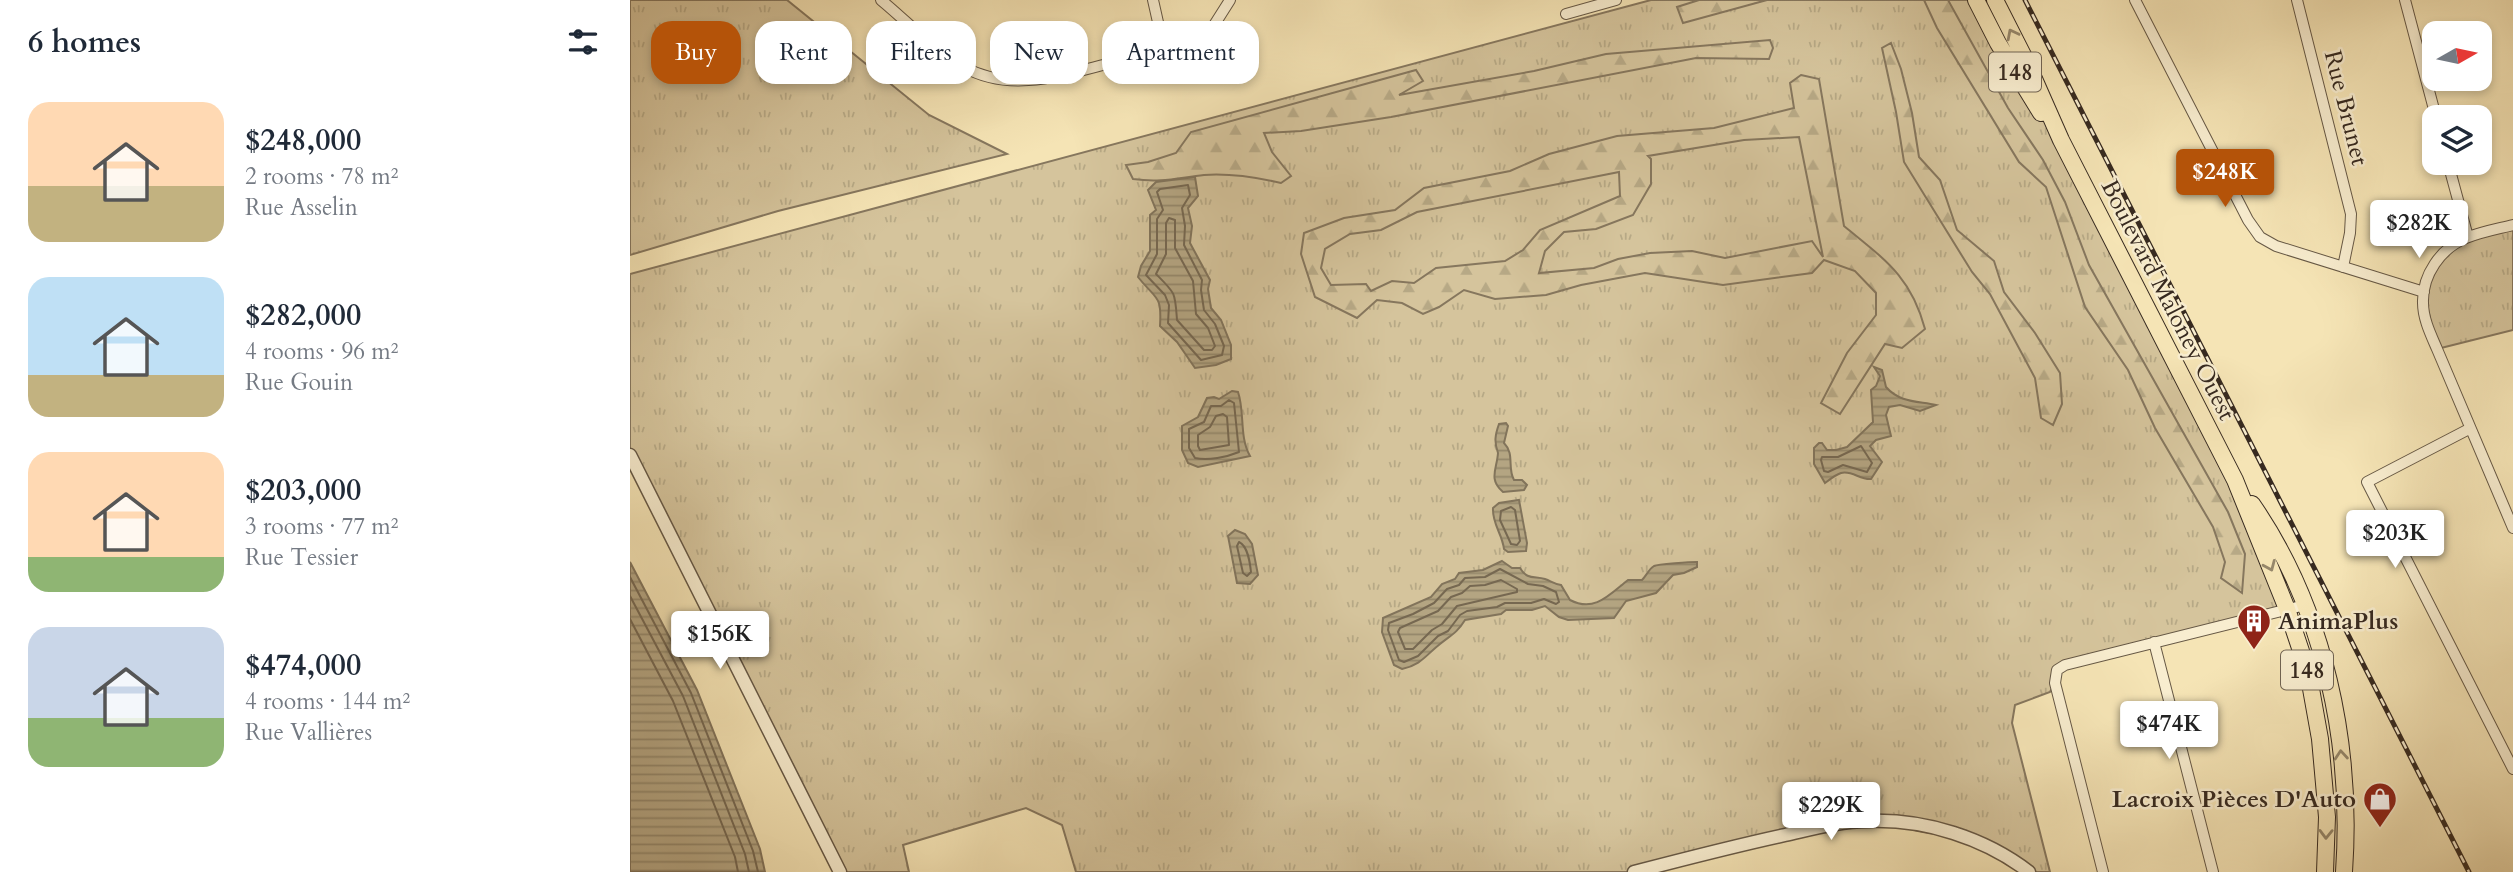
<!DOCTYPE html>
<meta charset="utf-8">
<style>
:root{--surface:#fff;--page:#f2f2f3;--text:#1f2937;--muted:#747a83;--accent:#b45309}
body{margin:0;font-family:Cardo,serif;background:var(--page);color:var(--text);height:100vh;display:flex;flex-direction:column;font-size:26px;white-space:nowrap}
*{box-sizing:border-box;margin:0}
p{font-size:23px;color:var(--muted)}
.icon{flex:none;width:38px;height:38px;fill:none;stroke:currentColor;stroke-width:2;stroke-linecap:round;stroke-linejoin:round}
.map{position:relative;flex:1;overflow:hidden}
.panel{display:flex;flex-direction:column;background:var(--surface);width:630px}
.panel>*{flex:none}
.hud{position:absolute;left:21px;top:21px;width:665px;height:63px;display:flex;gap:14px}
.needle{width:46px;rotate:81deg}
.fabs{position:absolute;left:1792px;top:21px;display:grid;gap:14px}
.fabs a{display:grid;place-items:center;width:70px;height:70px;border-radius:14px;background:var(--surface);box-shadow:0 4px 10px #0003;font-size:35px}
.price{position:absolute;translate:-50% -60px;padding:0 16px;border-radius:7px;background:#fff;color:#222;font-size:23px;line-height:46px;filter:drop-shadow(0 2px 4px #0008)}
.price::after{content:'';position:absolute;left:50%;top:42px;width:21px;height:16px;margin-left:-10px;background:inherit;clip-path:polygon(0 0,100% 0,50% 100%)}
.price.on{background:var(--accent);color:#fff}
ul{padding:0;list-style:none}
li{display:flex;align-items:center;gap:21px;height:175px;padding:0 28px}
li span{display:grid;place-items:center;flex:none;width:196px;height:140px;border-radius:21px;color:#555}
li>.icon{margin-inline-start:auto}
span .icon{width:84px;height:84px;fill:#fffc;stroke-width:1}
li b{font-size:30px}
h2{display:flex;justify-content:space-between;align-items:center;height:84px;padding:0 28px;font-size:30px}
.chip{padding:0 24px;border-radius:21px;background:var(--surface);box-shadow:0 4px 10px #0003;font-size:24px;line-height:63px}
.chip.on{background:var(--accent);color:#fff}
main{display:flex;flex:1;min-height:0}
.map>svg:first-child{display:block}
.grass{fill:url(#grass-tufts);stroke:#86775e;stroke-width:2}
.forest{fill:url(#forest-firs);stroke:#86775e;stroke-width:2;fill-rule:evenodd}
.water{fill:url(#water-rules);stroke:#82745b;stroke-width:2}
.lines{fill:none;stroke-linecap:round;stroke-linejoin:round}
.shore{stroke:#766851;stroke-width:2}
.minor-casing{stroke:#665845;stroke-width:12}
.tertiary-casing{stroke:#665845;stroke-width:15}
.primary-casing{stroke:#372a20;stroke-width:18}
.minor{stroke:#f8edcf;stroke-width:10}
.tertiary{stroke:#f8edcf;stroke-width:12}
.primary{stroke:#f5e4b5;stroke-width:16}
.rail-casing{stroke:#372a20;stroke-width:5}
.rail{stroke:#f8edcf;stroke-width:2.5;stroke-dasharray:8;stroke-linecap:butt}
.oneway{stroke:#96876a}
.labels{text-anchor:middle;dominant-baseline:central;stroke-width:5;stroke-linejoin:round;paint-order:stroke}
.shield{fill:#f8edcf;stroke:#716454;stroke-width:2}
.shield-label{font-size:23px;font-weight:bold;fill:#372a20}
.street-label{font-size:24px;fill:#372a20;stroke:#f8edcf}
.poi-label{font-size:24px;font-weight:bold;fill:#372a20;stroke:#f8edcf;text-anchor:start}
</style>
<main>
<section class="panel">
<h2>6 homes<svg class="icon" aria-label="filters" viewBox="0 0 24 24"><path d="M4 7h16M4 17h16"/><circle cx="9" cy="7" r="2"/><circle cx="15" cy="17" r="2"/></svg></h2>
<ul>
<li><span style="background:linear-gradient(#ffd9b3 60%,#c2b280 0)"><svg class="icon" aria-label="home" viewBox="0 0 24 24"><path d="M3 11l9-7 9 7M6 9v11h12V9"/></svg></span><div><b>$248,000</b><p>2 rooms · 78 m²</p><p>Rue Asselin</p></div></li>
<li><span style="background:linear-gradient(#bfe0f5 70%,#c2b280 0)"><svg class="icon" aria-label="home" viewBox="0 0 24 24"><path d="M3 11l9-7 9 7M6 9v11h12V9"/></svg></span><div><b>$282,000</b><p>4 rooms · 96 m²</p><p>Rue Gouin</p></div></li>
<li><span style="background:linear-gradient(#ffd9b3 75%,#8fb573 0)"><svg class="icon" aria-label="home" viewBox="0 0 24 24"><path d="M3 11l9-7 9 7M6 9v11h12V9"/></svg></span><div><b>$203,000</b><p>3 rooms · 77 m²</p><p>Rue Tessier</p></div></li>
<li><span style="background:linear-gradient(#c9d6e8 65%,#8fb573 0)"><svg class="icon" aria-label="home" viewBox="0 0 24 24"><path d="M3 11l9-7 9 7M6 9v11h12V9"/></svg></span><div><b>$474,000</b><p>4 rooms · 144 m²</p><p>Rue Vallières</p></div></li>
</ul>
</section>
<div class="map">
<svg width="1883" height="872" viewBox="0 0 1883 872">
<defs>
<pattern id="grass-tufts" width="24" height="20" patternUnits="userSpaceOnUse" patternTransform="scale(1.75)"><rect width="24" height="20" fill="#d5c49c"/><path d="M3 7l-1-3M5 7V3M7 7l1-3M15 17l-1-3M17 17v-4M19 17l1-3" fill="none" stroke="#b7a986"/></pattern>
<pattern id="forest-firs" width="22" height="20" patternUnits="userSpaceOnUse" patternTransform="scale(1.75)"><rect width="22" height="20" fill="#d5c49c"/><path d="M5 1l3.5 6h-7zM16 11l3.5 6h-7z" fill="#b7a986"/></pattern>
<pattern id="water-rules" width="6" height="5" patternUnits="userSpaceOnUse" patternTransform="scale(1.75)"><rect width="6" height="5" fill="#b4a582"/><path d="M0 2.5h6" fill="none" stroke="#93876a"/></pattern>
</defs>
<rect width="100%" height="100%" fill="#f5e4b5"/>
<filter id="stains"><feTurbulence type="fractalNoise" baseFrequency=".00286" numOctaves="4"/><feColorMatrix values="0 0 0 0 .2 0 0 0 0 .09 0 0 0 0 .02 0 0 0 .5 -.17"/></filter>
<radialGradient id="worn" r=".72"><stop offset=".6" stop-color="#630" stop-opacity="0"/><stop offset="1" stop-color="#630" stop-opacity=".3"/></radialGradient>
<path class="grass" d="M0,0H157L299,115L377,154L148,211L0,255Z
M1021,0H1345L1431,140L1534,343L1657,609L1435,665L1420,692L1385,705L1382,723L1420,872H1399L1343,841L1237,821L1004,872H446L432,825L396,808L273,845L279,872H210L0,455V274Z
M1883,225V330L1807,349L1794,292L1819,248Z"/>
<path class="forest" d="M1069,0H1137L1053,23L1047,7Z
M1294,0H1318L1378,108L1413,160L1435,202L1459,265L1598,512L1615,554L1612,593L1591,578L1595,562L1583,527L1525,428L1498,370L1455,307L1416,187L1389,162L1307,28Z
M1140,40L1143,48L1139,59L1066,58L761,117L671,131L634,133L642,152L661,176L651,183C625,177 601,173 574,175C547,178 531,183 503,179L496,165L518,162L546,153L561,132L786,70L793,81L769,95L904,71L976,54Z
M1261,43L1271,69L1282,113L1289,157L1310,180L1327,230L1364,261L1374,292L1405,333L1430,373L1432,404L1423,425L1411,418L1405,378L1360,294L1342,272L1274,162L1266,112L1252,48Z
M1171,75L1189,79L1214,226C1254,259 1281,276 1295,329L1272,348L1255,344L1210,414L1191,403L1217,353L1246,315V293L1225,271L1194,260L1182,273L1093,285L1015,273L951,285L916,295L865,299L834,290L809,307L793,314L772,303L747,300L727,318L685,297L671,254L674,233L714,218L765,210L794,188L880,171L919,154L987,136L1084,128L1164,108L1160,83ZM1169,137L1193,257L1182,241L1095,258L1062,251L1020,253L988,259L964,268L909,273L915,251L934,232L966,229L1003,215L1021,184V159L1018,156L1114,140ZM989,172L990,196L910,230L893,250L875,261L806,268L784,283L762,281L741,291L736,284L701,285L691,268L695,249L720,234L751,230L787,212Z"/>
<path class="water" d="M565,177L568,196L558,208L562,226L560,243L580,280L578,289L581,308L591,320L601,345V359L586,365L565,368L547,342L530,326C532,294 526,300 508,277L511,266L520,251V215L526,210L518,190L526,182Z
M1244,367L1252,370L1256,387C1270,403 1288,401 1306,405L1290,411L1270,405L1259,407L1256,415L1261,436L1246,440L1240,446L1252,462L1241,479C1230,480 1222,470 1211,473C1205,475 1199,480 1195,483L1184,464V448L1189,443H1192L1197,450H1206L1217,447L1243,422L1241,390L1246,386L1250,376Z
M602,391L608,392C615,412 609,437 620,456L568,467L558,463L552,450V426L568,417L577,398L584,397L589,399Z
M876,423L878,426L874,443C885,454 877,468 884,480H892L897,485L894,490L873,492C858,479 867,469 868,453C864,442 865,435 869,424Z
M889,500L897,543L896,551L878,552L874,549C872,533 862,524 863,508L869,503Z
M605,530L615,534L622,544L628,575L620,584L607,583L598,536Z
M872,561L882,568H890C897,580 904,576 915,579C921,581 924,584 931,585L940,600C965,613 980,594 998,580H1012C1016,576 1019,569 1024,566C1028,564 1061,562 1067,562V567L1054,573L1043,575L1026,593L996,601L984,618L938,620L929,617L915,606L902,610H876L871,614L835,620C827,633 821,635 810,644C796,655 791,665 772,669L764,665L752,632L753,618L801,597L812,584L825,579L829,573L853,570Z
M0,562L67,690L130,849L135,872H0Z"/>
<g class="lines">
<path class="shore" d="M558,185L560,195L552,208L555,226L554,245L572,280L571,290L574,310L585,324L594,346L592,355L571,360L538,323L539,305L535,295L516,275L527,254V219L533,210L527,192L530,189Z
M539,218L545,220V248L563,281L566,314L578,328L585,346L582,350H574L547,320C545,292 546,294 526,274L536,254V223Z
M599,400L604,403L609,452C597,457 578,461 565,458L559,448V429L574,422L581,406H591Z
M593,414L597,417L599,445L570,450L568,446V435L580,427L586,416Z
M1231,446L1242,463L1237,472L1213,465L1198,472L1194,471L1191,460L1192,457H1208Z
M881,507L885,510L890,541L887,545L881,544L870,520L871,511Z
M609,542C618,546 620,563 621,572L617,576L613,573L607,546Z
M870,569L898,584L913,586L926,592L929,602L926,604L914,599L901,603H875L867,607L837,611L830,615L818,631L808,636L788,656L774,662L769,660L758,630L759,623L783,614L804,603L817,589L829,585L835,578L855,577Z
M0,577L61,693L123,851L128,872
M871,580L887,589V592L827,606L812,624L802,630L783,649H775L768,632L770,628L808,611L821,597L832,593L840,586L855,585Z
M0,596L53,696L115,854L119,872
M0,619L43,701L105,857L108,872"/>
<g class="minor-casing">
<path id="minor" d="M251,0C278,22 303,50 334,67C382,94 435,74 485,62C512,55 541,49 567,39L581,30L600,0
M523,0L534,49
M1505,0L1618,220L1630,237L1646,246L1794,292
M1667,0L1721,214L1720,233L1713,267
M1775,0L1806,117
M936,14L986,0
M1818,163L1838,237
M1883,225C1867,229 1850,232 1836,238C1811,248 1792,275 1793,303C1793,319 1801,335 1807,349L1883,528
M1839,429L1737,482L1883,769
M1524,642L1583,872
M1473,872L1425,683L1427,670L1435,665L1675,605"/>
</g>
<g class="tertiary-casing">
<path id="tertiary" d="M0,455L210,872
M1004,872C1054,859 1104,846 1155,835C1182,829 1210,821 1239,821C1295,819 1355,838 1399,872"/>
</g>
<g class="primary-casing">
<path id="primary" d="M1346,0L1368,43L1411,113
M1365,0L1397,63L1431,140L1605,480L1657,609L1678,672L1690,739L1697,817L1695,872
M1622,504C1695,610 1723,745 1714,872"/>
</g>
<use href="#minor" class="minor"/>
<use href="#tertiary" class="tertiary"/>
<use href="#primary" class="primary"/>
<g class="rail-casing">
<path id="rail" d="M1395,0L1839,872"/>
</g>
<use href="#rail" class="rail"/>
</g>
<defs><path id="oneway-chevron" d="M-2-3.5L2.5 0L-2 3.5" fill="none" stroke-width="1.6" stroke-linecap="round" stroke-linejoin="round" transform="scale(1.75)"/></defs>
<g class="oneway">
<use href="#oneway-chevron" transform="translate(1382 34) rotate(-117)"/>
<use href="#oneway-chevron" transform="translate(1640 566) rotate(67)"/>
<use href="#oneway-chevron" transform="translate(1711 755) rotate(-95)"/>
<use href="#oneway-chevron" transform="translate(1696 834) rotate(91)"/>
</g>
<defs>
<g id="building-pin" transform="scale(1.75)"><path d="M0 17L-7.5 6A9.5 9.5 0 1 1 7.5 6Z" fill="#8f2418" stroke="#f8edcf"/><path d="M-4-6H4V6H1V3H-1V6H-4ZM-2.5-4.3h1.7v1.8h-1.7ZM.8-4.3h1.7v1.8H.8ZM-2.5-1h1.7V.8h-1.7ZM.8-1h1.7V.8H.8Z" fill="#fff"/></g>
<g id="shop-pin" transform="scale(1.75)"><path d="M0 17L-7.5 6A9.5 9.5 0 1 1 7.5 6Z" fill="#8f2418" stroke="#f8edcf"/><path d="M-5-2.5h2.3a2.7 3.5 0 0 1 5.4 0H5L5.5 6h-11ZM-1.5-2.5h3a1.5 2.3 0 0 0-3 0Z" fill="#fff"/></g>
</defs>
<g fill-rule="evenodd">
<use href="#building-pin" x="1624" y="621"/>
<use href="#shop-pin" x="1750" y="799"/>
</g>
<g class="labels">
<g class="shield">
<rect x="1359" y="52.5" width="52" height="39" rx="5"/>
<rect x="1651" y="650.5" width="52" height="39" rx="5"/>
</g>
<g class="shield-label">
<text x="1385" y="72">148</text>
<text x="1677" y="670">148</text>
</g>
<g class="street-label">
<text transform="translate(1716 108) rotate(76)">Rue Brunet</text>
<text transform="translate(1538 300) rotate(63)">Boulevard Maloney Ouest</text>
</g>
<g class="poi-label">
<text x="1648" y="621">AnimaPlus</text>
<text x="1726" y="799" text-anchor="end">Lacroix Pièces D'Auto</text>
</g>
</g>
<rect width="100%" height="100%" filter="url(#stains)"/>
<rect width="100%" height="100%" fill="url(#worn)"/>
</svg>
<div class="fabs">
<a><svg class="needle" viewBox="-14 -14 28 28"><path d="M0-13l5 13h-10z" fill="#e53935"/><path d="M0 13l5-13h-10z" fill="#747a83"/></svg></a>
<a><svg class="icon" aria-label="layers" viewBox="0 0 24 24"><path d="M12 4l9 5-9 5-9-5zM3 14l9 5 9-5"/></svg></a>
</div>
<b class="price on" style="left:1595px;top:209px">$248K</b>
<b class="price" style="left:1789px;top:260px">$282K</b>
<b class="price" style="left:1765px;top:570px">$203K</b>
<b class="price" style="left:90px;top:671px">$156K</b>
<b class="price" style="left:1539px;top:761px">$474K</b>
<b class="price" style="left:1201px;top:842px">$229K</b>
<div class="hud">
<a class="chip on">Buy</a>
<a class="chip">Rent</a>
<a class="chip">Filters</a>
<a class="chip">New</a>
<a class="chip">Apartment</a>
</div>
</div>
</main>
